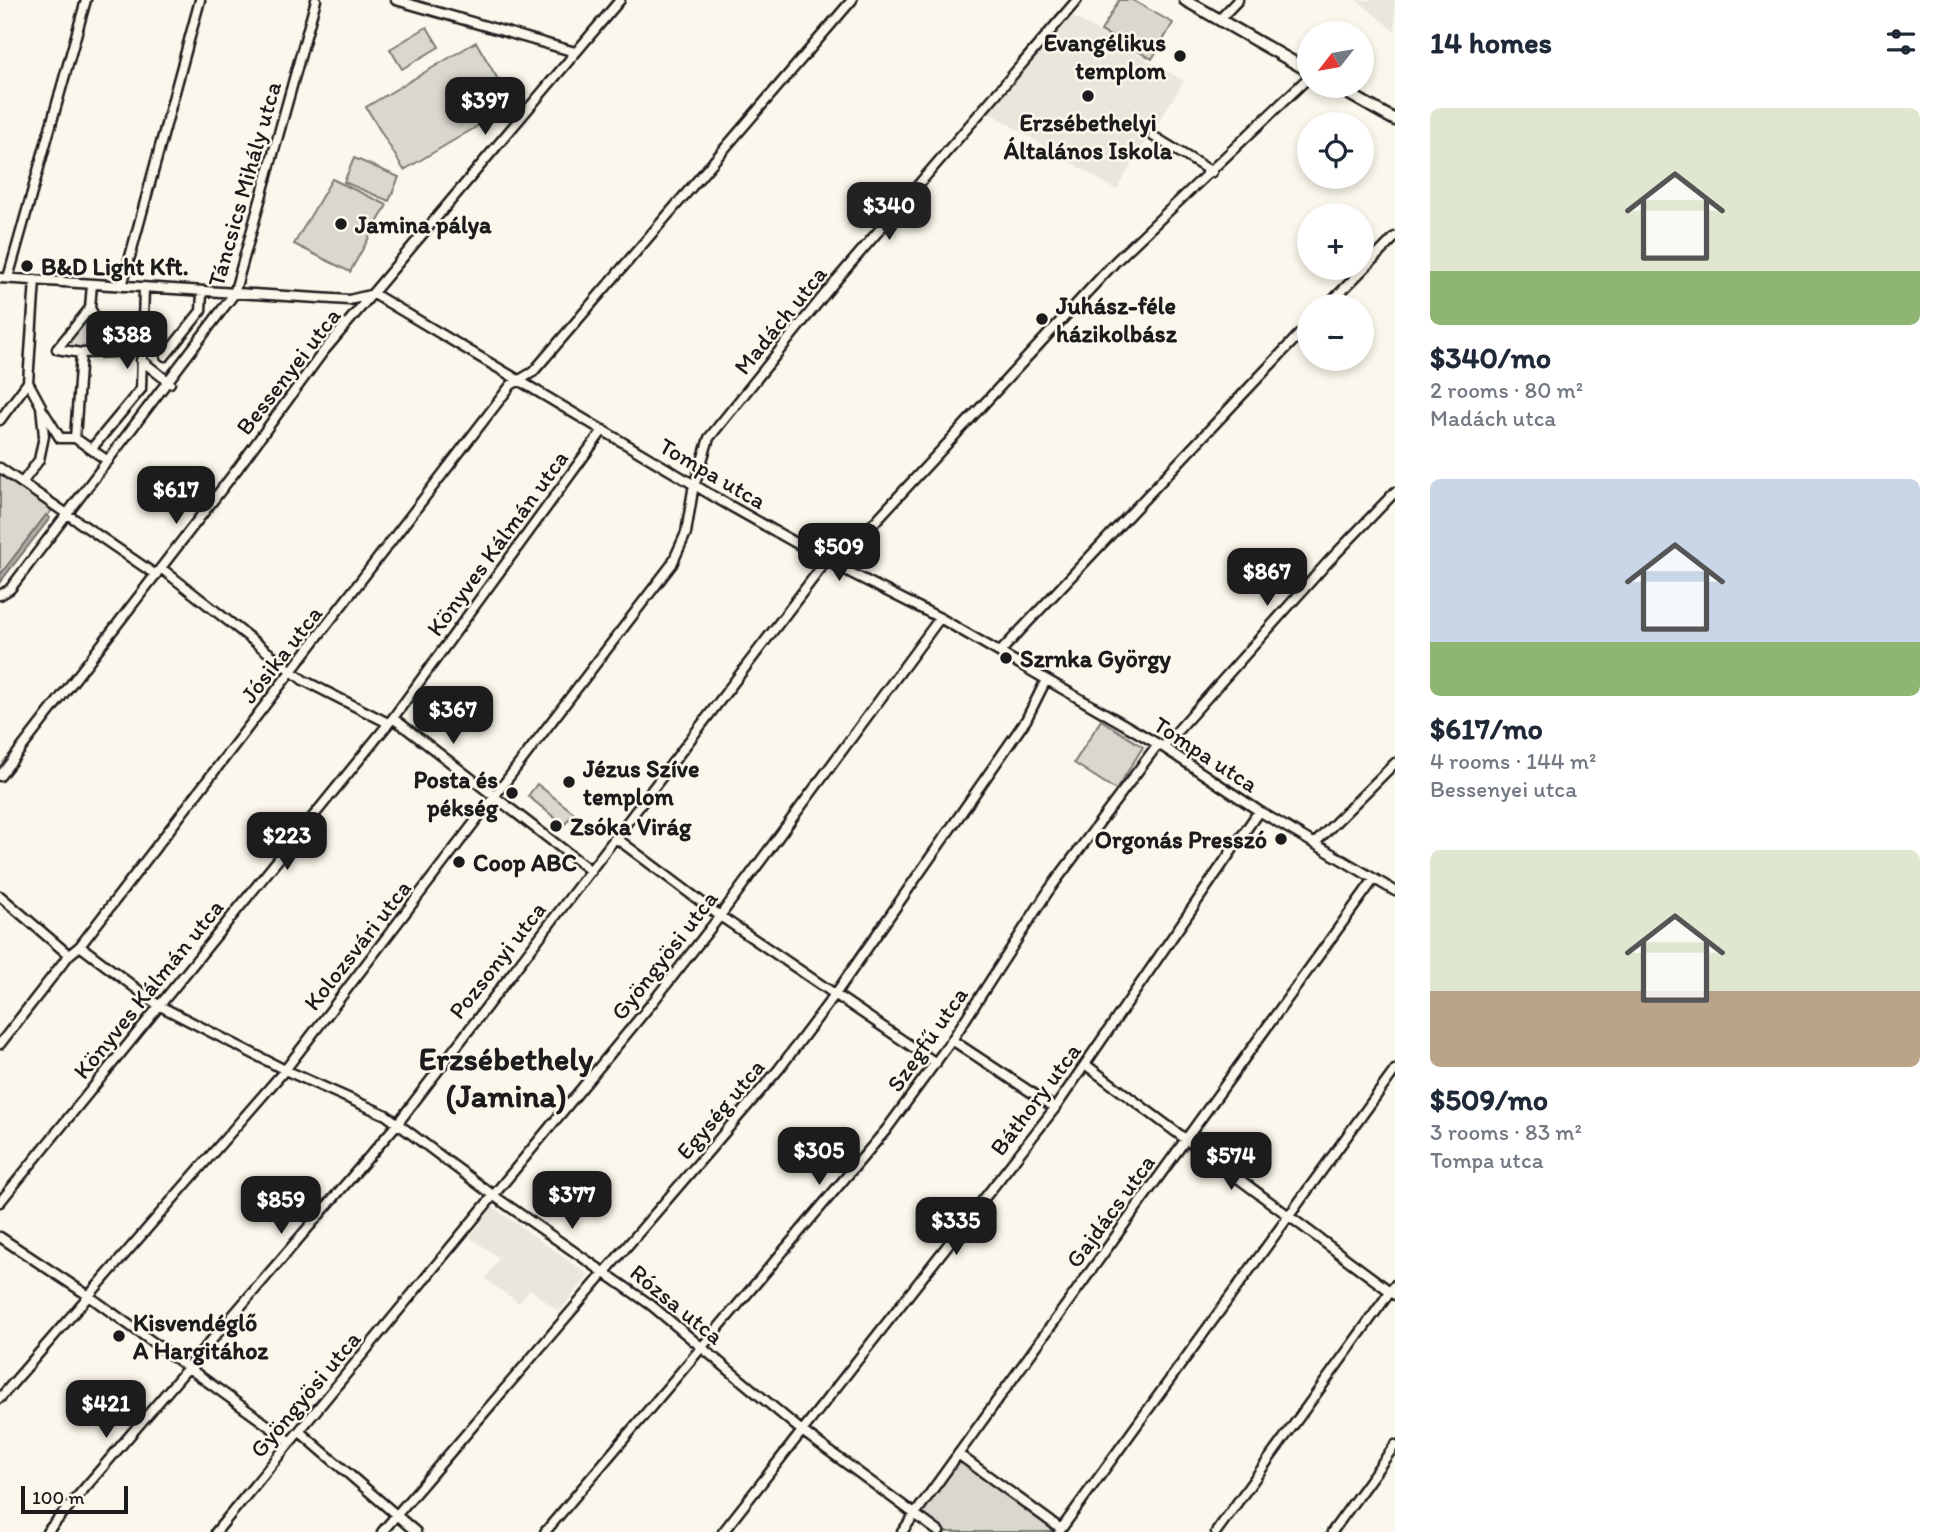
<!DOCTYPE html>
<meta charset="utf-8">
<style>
:root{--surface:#fff;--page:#f2f2f3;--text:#1f2937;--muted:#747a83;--accent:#1c1c1c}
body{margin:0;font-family:Itim,sans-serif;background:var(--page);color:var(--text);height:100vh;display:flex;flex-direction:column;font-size:26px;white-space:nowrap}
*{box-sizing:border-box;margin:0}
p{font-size:23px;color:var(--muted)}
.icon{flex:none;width:38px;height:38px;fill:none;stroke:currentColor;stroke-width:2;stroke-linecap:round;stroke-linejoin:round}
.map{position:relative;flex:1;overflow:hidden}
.panel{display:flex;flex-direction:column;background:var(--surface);width:560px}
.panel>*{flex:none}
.needle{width:46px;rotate:239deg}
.fabs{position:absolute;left:1297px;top:21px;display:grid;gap:14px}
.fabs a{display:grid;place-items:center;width:77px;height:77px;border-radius:50%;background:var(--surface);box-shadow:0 4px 10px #0003;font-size:35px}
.scale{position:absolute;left:21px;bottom:18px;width:107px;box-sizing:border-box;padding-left:7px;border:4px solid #1c1c1c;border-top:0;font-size:19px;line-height:24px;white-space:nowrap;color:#1c1c1c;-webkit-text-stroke:5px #fbf7ec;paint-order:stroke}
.price{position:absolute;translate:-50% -60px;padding:0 16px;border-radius:14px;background:var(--accent);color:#fff;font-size:23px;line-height:46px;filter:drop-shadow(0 2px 4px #0008)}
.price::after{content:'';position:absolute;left:50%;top:42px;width:21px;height:16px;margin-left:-10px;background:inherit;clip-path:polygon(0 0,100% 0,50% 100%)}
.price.on{background:#222;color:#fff}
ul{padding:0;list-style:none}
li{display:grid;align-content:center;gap:14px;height:371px;padding:0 35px}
li span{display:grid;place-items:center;height:217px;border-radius:10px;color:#555}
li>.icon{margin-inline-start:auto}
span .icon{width:126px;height:126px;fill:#fffc;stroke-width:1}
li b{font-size:30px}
h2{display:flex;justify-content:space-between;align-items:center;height:84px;padding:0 35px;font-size:30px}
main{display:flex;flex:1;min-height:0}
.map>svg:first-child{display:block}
.built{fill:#eae6dc}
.green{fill:#dad7ce;stroke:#7b7a75;stroke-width:2}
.water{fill:#afaca5;stroke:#74726e;stroke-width:2}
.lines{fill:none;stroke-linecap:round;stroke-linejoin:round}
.minor-casing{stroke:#1c1c1c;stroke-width:13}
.major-casing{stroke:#1c1c1c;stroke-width:15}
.minor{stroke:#fbf7ec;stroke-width:8}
.major{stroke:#fbf7ec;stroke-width:10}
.poi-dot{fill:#1c1c1c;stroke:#fbf7ec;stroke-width:2.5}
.labels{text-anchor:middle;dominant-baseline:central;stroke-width:5;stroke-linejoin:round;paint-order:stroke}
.poi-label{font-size:24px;font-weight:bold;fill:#1c1c1c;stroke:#fbf7ec;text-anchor:start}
.street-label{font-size:24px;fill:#1c1c1c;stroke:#fbf7ec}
.district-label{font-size:32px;font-weight:bold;fill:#1c1c1c;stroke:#fbf7ec}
</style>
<main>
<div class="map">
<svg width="1395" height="1532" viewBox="0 0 1395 1532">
<rect width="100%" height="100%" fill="#fbf7ec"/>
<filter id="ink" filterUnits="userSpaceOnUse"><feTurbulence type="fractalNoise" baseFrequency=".0143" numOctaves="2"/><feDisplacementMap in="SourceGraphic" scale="14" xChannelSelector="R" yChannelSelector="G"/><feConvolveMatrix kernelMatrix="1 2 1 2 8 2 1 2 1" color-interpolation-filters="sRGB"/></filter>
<g filter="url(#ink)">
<path class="built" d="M1357,0H1395V32Z
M1070,15L1184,81L1116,190L987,111Z
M493,1207L589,1275L559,1312L530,1289L519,1303L485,1279L499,1258L470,1237Z"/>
<path class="green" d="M1119,0H1132L1173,23L1152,59L1101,31Z
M427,27L439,47L402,69L390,49Z
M476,42L513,105L404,170L366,107Z
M354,158L399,177L389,201L344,182Z
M332,179L387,205L350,272L294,244Z
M88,314L105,343L100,350L70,348L66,340Z
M0,473L52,510L0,575Z
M1101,720L1143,747L1116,790L1074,763Z
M537,784L574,813L564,825L528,796Z
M962,1463L1050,1526L1052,1532H944L927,1519L921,1510L954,1464Z"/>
<path class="water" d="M46,515L50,518L0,582V575Z"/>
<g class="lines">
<g class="minor-casing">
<path id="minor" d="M396,0L575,52
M1219,20L1238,0
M1153,136L1212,172
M0,278L349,300L374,294L718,499L835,565L940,618L1163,747L1259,811L1395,891
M8,278L86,0
M122,286L200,0
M1327,306L1395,237
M90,308L57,349L81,353L114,352L90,308L92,284
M165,356L201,311L202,292
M141,360L170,383
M43,411L60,438H75L108,461
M0,420L28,382
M75,438L81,353
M92,448L141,389L144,288
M0,468L156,575
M22,483L39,460L44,436L41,406L28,382L35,280
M835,565L1116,261L1309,77
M161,568L303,680L388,723
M0,595L10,589L234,294L316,0
M1000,652L1309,324
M393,718L591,871
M1163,747L1327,563L1395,492
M0,776L238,468L323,352L620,0
M616,838L720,916L936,1063
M1316,842L1395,763
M0,896L69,955L80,946L511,385L533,372L852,0
M80,946L158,1005L285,1070L386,1115L494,1196L651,1305L802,1431L939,1532
M952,1040L1055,1108
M0,1044L69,955
M1086,1065L1395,1295
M0,1202L393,718L603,430
M0,1237L89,1296L291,1442
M0,1398L285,1070L672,564L686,533L693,490L709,438L833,284L1077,0
M300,1432L416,1532
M958,1454L1061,1529
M47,1532L398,1123L827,560
M216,1532L652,1003L720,916L940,618
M382,1532L779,1069L836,993L1026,720L1046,680
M545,1532L886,1130L952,1040L1049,890L1158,744
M723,1532L1055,1108L1259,811
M902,1532L1374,879
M1059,1532L1395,1070
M1216,1532L1395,1285
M1332,1532L1395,1445"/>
</g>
<g class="major-casing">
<path id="major" d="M1185,0L1309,71
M1335,86L1395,120"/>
</g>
<use href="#minor" class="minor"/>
<use href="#major" class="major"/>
</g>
</g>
<g class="poi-dot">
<circle cx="1180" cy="56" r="7"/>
<circle cx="1088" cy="96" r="7"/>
<circle cx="341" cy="224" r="7"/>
<circle cx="27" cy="266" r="7"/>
<circle cx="1042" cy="319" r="7"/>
<circle cx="1006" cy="658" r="7"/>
<circle cx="569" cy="782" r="7"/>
<circle cx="512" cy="793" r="7"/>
<circle cx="556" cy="826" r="7"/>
<circle cx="1281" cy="839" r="7"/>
<circle cx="459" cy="862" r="7"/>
<circle cx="119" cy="1336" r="7"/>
</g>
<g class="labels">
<g class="poi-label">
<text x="1166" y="42" text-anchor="end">Evangélikus<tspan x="1166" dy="28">templom</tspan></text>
<text x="1088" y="122" text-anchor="middle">Erzsébethelyi<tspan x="1088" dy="28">Általános Iskola</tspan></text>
<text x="355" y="224">Jamina pálya</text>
<text x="41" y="266">B&amp;D Light Kft.</text>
<text x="1056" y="305">Juhász-féle<tspan x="1056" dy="28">házikolbász</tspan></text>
<text x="1020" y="658">Szrnka György</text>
<text x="583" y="768">Jézus Szíve<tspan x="583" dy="28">templom</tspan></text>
<text x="498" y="779" text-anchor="end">Posta és<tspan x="498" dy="28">pékség</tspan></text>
<text x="570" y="826">Zsóka Virág</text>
<text x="1267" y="839" text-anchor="end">Orgonás Presszó</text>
<text x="473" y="862">Coop ABC</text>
<text x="133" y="1322">Kisvendéglő<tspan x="133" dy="28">A Hargitához</tspan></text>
</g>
<g class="street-label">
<text transform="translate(244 184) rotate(-74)">Táncsics Mihály utca</text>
<text transform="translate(780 320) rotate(-51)">Madách utca</text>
<text transform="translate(288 371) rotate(-52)">Bessenyei utca</text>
<text transform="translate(713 473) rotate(30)">Tompa utca</text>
<text transform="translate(497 543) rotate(-54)">Könyves Kálmán utca</text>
<text transform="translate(281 654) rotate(-52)">Jósika utca</text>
<text transform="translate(1206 754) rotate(33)">Tompa utca</text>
<text transform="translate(357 945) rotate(-52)">Kolozsvári utca</text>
<text transform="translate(664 955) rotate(-52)">Gyöngyösi utca</text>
<text transform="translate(497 960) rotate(-52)">Pozsonyi utca</text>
<text transform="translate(148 989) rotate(-51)">Könyves Kálmán utca</text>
<text transform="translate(927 1039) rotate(-55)">Szegfű utca</text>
<text transform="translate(1035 1099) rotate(-53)">Báthory utca</text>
<text transform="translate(720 1109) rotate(-50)">Egység utca</text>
<text transform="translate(1110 1211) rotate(-54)">Gajdács utca</text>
<text transform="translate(677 1304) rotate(39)">Rózsa utca</text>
<text transform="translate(305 1394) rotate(-50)">Gyöngyösi utca</text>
</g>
<g class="district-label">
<text x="506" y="1059">Erzsébethely<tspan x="506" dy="37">(Jamina)</tspan></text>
</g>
</g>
</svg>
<div class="fabs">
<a><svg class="needle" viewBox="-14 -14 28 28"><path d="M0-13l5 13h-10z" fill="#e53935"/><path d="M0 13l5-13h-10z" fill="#747a83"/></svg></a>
<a><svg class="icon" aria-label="locate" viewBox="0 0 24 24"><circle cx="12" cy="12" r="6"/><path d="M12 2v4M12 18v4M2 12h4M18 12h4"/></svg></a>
<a>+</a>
<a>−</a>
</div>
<div class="scale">100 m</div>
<b class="price" style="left:485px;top:137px">$397</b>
<b class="price on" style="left:889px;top:242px">$340</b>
<b class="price" style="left:127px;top:371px">$388</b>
<b class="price" style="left:176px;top:526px">$617</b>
<b class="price" style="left:839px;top:583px">$509</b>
<b class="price" style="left:1267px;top:608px">$867</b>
<b class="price" style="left:453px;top:746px">$367</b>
<b class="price" style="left:287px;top:872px">$223</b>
<b class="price" style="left:819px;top:1187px">$305</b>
<b class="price" style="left:1231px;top:1192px">$574</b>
<b class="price" style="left:572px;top:1231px">$377</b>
<b class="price" style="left:281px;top:1236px">$859</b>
<b class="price" style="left:956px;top:1257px">$335</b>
<b class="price" style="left:106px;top:1440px">$421</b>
</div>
<section class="panel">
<h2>14 homes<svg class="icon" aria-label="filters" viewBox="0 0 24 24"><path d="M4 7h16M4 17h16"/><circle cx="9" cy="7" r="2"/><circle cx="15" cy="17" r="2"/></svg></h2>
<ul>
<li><span style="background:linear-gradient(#dfe7d0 75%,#8fb573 0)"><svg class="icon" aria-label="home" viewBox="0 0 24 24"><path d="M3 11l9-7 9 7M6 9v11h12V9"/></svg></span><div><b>$340/mo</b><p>2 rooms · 80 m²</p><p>Madách utca</p></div></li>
<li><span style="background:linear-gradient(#c9d6e8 75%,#8fb573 0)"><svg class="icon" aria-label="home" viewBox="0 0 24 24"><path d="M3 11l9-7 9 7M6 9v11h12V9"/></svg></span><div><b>$617/mo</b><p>4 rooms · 144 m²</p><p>Bessenyei utca</p></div></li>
<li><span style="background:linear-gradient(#dfe7d0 65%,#b9a48a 0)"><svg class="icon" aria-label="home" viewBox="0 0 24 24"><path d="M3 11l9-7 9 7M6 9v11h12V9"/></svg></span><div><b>$509/mo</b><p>3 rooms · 83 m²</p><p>Tompa utca</p></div></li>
</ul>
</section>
</main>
